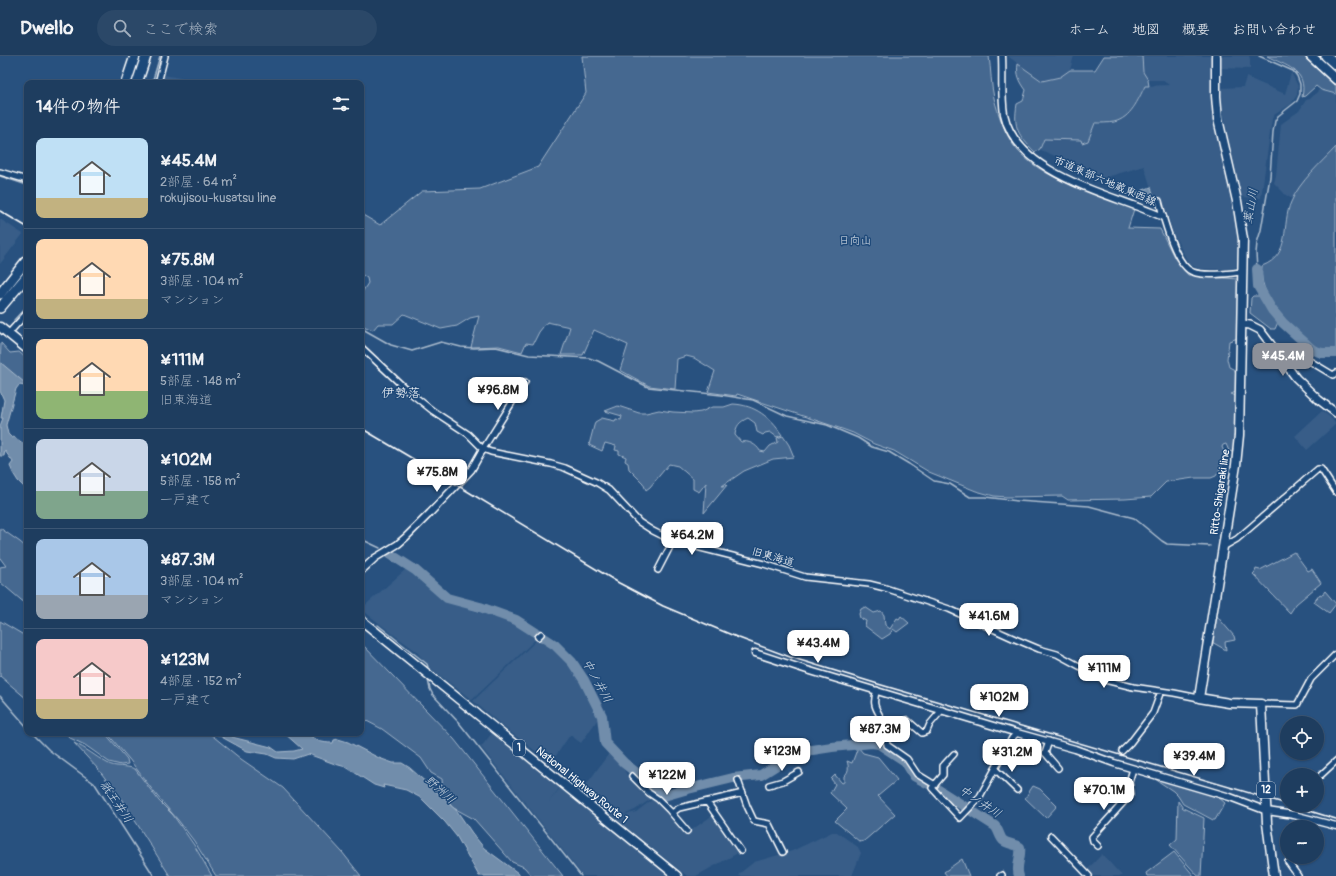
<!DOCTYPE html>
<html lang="ja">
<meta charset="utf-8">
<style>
:root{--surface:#1e3d5f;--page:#2b4868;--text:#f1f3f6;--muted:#a1aebd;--line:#3c5674;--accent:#8c9099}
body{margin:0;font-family:Pangolin,"Klee One",sans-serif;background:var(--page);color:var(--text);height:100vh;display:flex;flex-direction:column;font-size:15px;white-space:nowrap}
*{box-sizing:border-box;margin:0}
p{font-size:13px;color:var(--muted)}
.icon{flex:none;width:22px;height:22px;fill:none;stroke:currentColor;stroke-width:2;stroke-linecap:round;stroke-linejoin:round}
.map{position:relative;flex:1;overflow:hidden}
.side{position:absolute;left:24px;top:24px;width:340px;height:656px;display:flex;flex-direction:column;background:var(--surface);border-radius:8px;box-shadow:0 1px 3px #0004,0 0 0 1px var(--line)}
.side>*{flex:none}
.fabs{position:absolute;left:1280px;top:660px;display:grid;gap:8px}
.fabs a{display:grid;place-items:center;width:44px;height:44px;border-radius:50%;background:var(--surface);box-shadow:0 1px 3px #0004,0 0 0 1px var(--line);font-size:20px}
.price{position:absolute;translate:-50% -34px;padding:0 9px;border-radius:8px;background:#fff;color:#222;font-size:13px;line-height:26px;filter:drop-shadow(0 1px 2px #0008)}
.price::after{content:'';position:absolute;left:50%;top:24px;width:12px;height:9px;margin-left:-6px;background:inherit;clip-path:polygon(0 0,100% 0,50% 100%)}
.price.on{background:var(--accent);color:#fff}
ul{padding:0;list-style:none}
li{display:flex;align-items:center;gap:12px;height:100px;padding:0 12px}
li+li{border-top:1px solid var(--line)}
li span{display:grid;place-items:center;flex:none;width:112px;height:80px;border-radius:8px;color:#555}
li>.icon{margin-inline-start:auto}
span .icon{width:48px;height:48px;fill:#fffc;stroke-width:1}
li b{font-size:17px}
h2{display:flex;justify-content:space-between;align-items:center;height:48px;padding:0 12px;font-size:17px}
header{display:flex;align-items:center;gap:24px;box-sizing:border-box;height:56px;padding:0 20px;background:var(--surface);border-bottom:1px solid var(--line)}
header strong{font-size:19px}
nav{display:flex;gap:22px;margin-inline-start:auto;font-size:14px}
.search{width:280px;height:36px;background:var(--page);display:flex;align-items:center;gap:10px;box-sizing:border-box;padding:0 14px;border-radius:22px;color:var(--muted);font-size:15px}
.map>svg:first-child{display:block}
.built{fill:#375d88}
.green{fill:#446890;stroke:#a2b4c8}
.water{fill:#718dab;stroke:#aabbcd}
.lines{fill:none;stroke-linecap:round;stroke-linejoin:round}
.stream{stroke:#aabbcd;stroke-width:1.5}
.river{stroke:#718dab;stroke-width:10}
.minor-casing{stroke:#fff;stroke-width:8}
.tertiary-casing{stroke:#fff;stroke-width:9}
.secondary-casing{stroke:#fff;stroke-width:10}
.primary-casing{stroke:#fff;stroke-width:11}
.trunk-casing{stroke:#fff;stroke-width:11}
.motorway-casing{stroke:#fff;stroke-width:12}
.minor{stroke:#1f4a7a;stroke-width:5}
.tertiary{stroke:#1f4a7a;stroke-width:6}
.secondary{stroke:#1f4a7a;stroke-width:7}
.primary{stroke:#1f4a7a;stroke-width:8}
.trunk{stroke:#1f4a7a;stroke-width:8}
.motorway{stroke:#1f4a7a;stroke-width:9}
.rail{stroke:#fff;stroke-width:1.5}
.labels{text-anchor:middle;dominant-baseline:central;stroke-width:3;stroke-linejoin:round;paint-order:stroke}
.shield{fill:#1f4a7a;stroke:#bcc9d7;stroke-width:1}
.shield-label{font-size:10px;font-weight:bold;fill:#fff}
.street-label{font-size:11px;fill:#fff;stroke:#1f4a7a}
.park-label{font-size:11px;fill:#dae1e9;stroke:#1f4a7a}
.water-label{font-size:12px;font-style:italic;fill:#d4dde6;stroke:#1f4a7a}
.quarter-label{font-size:13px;fill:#fff;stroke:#1f4a7a}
</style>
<header>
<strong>Dwello</strong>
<div class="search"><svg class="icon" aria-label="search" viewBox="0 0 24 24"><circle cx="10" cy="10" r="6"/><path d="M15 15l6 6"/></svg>ここで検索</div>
<nav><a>ホーム</a><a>地図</a><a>概要</a><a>お問い合わせ</a></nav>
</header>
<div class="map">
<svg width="1336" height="820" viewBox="0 0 1336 820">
<rect width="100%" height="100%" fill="#28517f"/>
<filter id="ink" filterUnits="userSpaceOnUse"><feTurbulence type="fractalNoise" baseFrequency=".025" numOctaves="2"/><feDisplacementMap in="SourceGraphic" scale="8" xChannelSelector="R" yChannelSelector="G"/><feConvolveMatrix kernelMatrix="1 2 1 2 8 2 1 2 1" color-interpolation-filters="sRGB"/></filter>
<g filter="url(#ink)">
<path class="built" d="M1009,0H1074L1070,14L1060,21L1042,25L1009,1Z
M1142,0H1213L1215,63L1239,177V206L1236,211L1233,213H1199L1189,208L1173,177L1166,153L1155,145L1144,110L1097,124L1079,110L1041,94L1040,93L1044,83L1081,84L1095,67L1113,66L1133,52L1145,30L1169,29L1162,24H1148L1143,16Z
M1221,0H1249L1250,3V13L1221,12Z
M1291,17L1292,18L1298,30L1297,39L1291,48L1274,59L1272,63L1261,142L1239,141L1219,32L1243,31L1246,21L1285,38Z
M164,19L206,27H161Z
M1319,34L1336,38V91L1301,129L1292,143L1284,138V137L1274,127L1276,119L1281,68L1299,55L1306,44L1310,43Z
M0,163L23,178L0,208Z
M1322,355L1330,361L1336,368L1307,394L1295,380Z
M406,513L441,543L465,552L509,566L520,571L536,583L472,644L430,612L416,595L394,579L361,553Z
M537,584L553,593L574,615L596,654L598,663L581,687L570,679L551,707L505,672L473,645Z
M492,677L560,731L549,746L560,732L670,820H583L481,691Z
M610,696L621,709L627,719L651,743L635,754L616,762L583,733Z
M653,743L667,756L678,769L686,778L713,759L737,793L736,798L696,820H687L616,763L624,759L636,756Z
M832,776H837L841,779L858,791L861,797L852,820H738L740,817L754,806L792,795Z
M1102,798L1122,820H1093L1087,814Z"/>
<path class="green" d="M582,0H989C991,14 991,29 994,42C998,58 1005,77 1014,90C1039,123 1097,138 1134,153L1128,172L1160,173L1175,203L1188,219L1238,223V282L1229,285L1227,303L1229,311L1235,314L1237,322L1236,336L1231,338L1236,340L1235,388L1232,396L1229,395L1226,388L1223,389L1222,391L1227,402L1216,420L1211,422H1194L1166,426L1151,441L1125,443L1068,444L1062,440L1007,441L994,440L976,435L929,416L894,395L874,388L853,377L842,373L737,338L736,340L708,336L715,315L694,302L686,300L677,303L675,333L649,330L620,314L628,289L594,274L583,299H561L570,271L547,266L539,276L533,288L526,287L522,296L499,290L471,291L479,260L470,262L457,270L441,273L404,258L393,268H378L373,274L361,269V238L368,227L367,222L361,218V158L380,169L422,135L480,133L538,111L586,37Z
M1104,0H1142L1143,16L1148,24L1149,30H1145C1138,44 1131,62 1114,66C1108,67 1101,67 1095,67L1088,85L1082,87L1081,84L1044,83L1040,93L1035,96C1018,79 1013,72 1017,48L1023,45L1026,34C1020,26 1016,18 1018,8L1042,25L1060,21L1070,14H1095Z
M1267,0H1304L1336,30V38L1321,34L1316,30L1305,40L1302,41C1308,13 1285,10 1267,0Z
M1336,91V295C1330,295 1323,295 1318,292C1299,281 1264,245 1262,222C1261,218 1262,214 1262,210C1292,199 1281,168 1291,146C1299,126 1322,106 1336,91Z
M1253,240H1259L1270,257L1278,266L1275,273H1271L1250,257L1251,242Z
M1,287L10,297L19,296L27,303V331L0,307Z
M733,348C755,349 770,361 782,379L777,381L770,376L765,377L763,379L757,376L755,367L748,362C739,366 736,370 735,379L741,386C748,384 757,389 760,395L765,396L770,390L778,386L777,382L783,380L789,389L794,401L773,403L744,415L722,430L727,429L704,457L706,427L699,436L693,433V423L678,410L669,408L650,431L646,434L643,427L629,413L628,407L625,405L626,401L619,398V395L615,394L616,390L605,387L602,395L589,389L595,366L602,362L615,365L616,363L621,364L622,360L605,355L618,350L639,357H646L659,354L673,356L693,357L701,356L712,351H724Z
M0,472L20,486L27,492V549L0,526V511L6,510L0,502Z
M1294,496L1308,515L1312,513L1321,527L1296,548L1290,557L1253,518L1255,516L1256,513L1260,514Z
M1325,535L1336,548L1329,557L1314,546L1320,538L1322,539Z
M865,551L874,557L881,555L884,559L885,569L890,573L897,562L899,563L901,560L909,567L897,576L893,573L890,578L882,583L865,570L866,565L860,562L859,558L861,553Z
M1215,558L1234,580L1235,584L1225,586L1226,594L1210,585Z
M0,565L27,581V643L0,620Z
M361,587L454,683L563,820H532L524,811L512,806L474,763L452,751L443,737L442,723L431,717L421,702L382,673L361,662Z
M65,677H105L127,703L128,708L121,709L109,706L85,689L70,682Z
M107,677H209L241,703L283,732L342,796L361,820H216L194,785L178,764L157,740L129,703Z
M74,687C86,692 96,701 107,707C115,712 126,709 135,713L159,745L173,759L194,789L212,820H170L122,744L98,713Z
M858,691L863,697L878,701L897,724L878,740L895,758L864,785L860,786L835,765L847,753L830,737L835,728L831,723L835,719L842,727L844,726V720C849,716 849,711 847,705L852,707Z
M1152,721L1217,740L1225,747L1215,764H1213L1183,748L1178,740L1173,735Z
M1033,730L1040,733L1057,750L1046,762L1025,742Z
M1178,745L1183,752L1204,762L1201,820H1198L1170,789L1177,783Z
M1174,796L1194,820H1147L1146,817Z
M962,803L969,820H947L944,816Z"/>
<path class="water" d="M1151,131L1155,145L1153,147L1133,138Z
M0,306L25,327V330L19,329L16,333L6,369L8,378L12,382L14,381L27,390V434L18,425L13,417L10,410L13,406L5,395L4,400H0V370L3,362H1L4,344L0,335Z
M212,677H229L232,681L271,691L278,696L294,695L302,693L284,677H307C316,685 321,687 333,687L334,684L338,683L348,686L379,702L393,707H402L410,712L439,738H441L446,743L447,746L457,755L472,777L484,792L518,817L520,820H479L457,781L445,766L421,742L406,734L383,729L384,732L374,729L346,711L335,708L308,698L293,703L276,702L267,698L247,695L218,679Z"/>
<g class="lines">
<path class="stream" d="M152,27L160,0
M0,120L27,129
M1257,213L1256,197L1257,187L1261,174L1270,121L1273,76L1275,65L1278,60L1297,45L1300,38V28L1297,20L1293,15L1259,0
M14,264L27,250
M361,272L391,289L412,295L441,286L461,291L474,292L496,291L529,299L589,302L598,305L648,331L721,339L753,344L787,360L827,369L858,382L872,391L889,396L909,408L934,425L950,428L970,441H985L1018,445L1089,450L1134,462L1162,485L1167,488L1210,490
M361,483L380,492
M378,569L427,608L428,611
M428,624L430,633L433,639L460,668L581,820
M0,640L27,671
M32,677L49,694L95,728L154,820"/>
<path class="river" d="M1257,213L1258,230L1272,254L1283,267L1313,294L1322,297H1336
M390,498L415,514L447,542L480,551L516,564L555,589L572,606L584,624L602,660L605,687L624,707L648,726L661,740H664L688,733L733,722L761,719L785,704
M795,699L806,695L832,691L872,687L879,688L905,705L914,720L929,728
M937,733L995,770C999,774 1000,783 1004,785C1008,788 1015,788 1020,791C1022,801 1015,810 1019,820"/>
<g class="minor-casing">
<path id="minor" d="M158,27L165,0
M0,116L27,124
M1159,145C1163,161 1176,211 1193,216C1206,221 1229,217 1243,216
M8,278L27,257
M361,291L408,335L433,355L468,378L483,393L491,396L551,408L565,412L596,426L609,434L639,466L653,475L673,485L764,508L805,521L869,528L885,532L949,553L1015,583L1039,593L1057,598L1105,624L1133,631L1174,637L1199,642
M1280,301L1290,295H1293L1333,319L1336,317
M483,393L525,326
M1223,491L1237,483L1318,413H1321L1336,436
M658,514L673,485
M538,581L541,578
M877,634C870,653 880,654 884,670C885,676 886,683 887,689L907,703L917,718L935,729
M1261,648L1297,649L1311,623L1336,598
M907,664L922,677L927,675L930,668L942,654
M1049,685L1045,697L1058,712
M1122,695L1130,687L1153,657L1161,635
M954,698L943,710V719L932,732L960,762L979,742L1012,682L1017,677
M995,713L1017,734
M1321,719L1336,705
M632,720L649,737L658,743L669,754L687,775
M738,724L747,750L754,765L769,768L783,796
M769,729L783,725L799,716
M707,746L741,795
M672,757L679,752L743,737
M1051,780L1089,820
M1098,790L1093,785L1092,781L1131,738L1129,726L1133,713
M1288,806L1298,820
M1000,820L1002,819"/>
</g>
<g class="tertiary-casing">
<path id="tertiary" d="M1002,0C1003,19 1001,39 1004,58C1017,120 1113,138 1163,161
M361,515L375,502L398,488L406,481L430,457L471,414L483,393
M755,597L807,614L1017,677L1075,693L1114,707L1230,741L1267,755L1294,759L1336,770"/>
</g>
<g class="secondary-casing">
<path id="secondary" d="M1242,268L1250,269L1260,274L1296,322L1319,344L1336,357"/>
</g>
<g class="primary-casing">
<path id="primary" d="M1216,0V40L1218,63L1237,145L1243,183L1239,379L1236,409L1199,642L1229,647L1261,648L1267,767L1274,820"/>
</g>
<g class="trunk-casing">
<path id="trunk" d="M0,271L27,293
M361,564L677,820"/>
</g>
<g class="motorway-casing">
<path id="motorway" d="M1311,0L1336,23
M1326,0L1336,9
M126,27L135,0
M137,27L146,0
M0,238L27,204
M0,252L27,220"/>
</g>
<use href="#minor" class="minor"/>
<use href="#tertiary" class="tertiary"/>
<use href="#secondary" class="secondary"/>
<use href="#primary" class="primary"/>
<use href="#trunk" class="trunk"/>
<use href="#motorway" class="motorway"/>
<path class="rail" d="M0,155L27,171
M361,372L457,429L619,527L663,550L739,582L790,601L878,628L1287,748
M1290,749L1336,763"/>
</g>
</g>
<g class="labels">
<g class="shield">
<rect x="513" y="684" width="12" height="16" rx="3"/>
<rect x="1257" y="726" width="18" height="16" rx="3"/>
</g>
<g class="shield-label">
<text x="519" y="692">1</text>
<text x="1266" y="734">12</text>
</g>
<g class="street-label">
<text transform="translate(1105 125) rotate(23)">市道東部六地蔵東西線</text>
<text transform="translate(1220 436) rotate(-82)">Ritto-Shigaraki line</text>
<text transform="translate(773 501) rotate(16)">旧東海道</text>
<text transform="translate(582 729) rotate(39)">National Highway Route 1</text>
</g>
<g class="park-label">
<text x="855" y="184">日向山</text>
</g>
<g class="water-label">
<text transform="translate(1251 150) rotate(-80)">葉山川</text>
<text transform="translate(597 625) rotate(61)">中ノ井川</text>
<text transform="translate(440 734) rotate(42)">野洲川</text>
<text transform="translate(116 746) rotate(56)">祇王井川</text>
<text transform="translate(980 746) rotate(34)">中ノ井川</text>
</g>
<g class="quarter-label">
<text x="401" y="337">伊勢落</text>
</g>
</g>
</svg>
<div class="fabs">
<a><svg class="icon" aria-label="locate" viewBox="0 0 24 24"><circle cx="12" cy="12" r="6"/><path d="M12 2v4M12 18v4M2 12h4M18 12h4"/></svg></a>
<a>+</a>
<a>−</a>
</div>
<b class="price on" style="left:1283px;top:321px">¥45.4M</b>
<b class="price" style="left:498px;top:355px">¥96.8M</b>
<b class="price" style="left:437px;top:437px">¥75.8M</b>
<b class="price" style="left:692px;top:500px">¥64.2M</b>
<b class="price" style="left:989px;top:581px">¥41.6M</b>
<b class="price" style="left:818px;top:608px">¥43.4M</b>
<b class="price" style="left:1104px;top:633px">¥111M</b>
<b class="price" style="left:999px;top:662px">¥102M</b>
<b class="price" style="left:880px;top:694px">¥87.3M</b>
<b class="price" style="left:782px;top:716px">¥123M</b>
<b class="price" style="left:1012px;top:717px">¥31.2M</b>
<b class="price" style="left:1194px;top:721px">¥39.4M</b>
<b class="price" style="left:667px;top:740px">¥122M</b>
<b class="price" style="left:1104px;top:755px">¥70.1M</b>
<section class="side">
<h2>14件の物件<svg class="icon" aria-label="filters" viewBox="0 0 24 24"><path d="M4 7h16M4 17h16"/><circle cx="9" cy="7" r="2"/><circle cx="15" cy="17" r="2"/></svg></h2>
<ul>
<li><span style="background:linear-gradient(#bfe0f5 75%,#c2b280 0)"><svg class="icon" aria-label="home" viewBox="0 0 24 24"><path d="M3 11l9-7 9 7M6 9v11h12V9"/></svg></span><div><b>¥45.4M</b><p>2部屋 · 64 m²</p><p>rokujisou-kusatsu line</p></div></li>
<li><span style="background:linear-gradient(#ffd9b3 75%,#c2b280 0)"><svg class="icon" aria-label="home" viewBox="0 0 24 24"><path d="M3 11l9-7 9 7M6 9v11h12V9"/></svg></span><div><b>¥75.8M</b><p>3部屋 · 104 m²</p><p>マンション</p></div></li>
<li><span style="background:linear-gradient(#ffd9b3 65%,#8fb573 0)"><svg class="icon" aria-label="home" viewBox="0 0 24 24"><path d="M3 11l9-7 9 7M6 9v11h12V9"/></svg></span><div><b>¥111M</b><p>5部屋 · 148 m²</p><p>旧東海道</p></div></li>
<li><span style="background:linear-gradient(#c9d6e8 65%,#7fa58c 0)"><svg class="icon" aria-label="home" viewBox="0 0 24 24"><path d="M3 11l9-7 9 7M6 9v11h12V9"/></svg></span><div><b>¥102M</b><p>5部屋 · 158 m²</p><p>一戸建て</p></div></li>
<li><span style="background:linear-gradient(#a9c7e8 70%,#9aa5b1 0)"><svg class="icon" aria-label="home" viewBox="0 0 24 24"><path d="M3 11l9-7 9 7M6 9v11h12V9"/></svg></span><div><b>¥87.3M</b><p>3部屋 · 104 m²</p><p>マンション</p></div></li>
<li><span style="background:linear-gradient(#f6c9c9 75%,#c2b280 0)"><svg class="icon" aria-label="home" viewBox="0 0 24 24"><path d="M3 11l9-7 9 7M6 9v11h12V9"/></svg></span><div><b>¥123M</b><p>4部屋 · 152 m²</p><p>一戸建て</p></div></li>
</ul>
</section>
</div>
